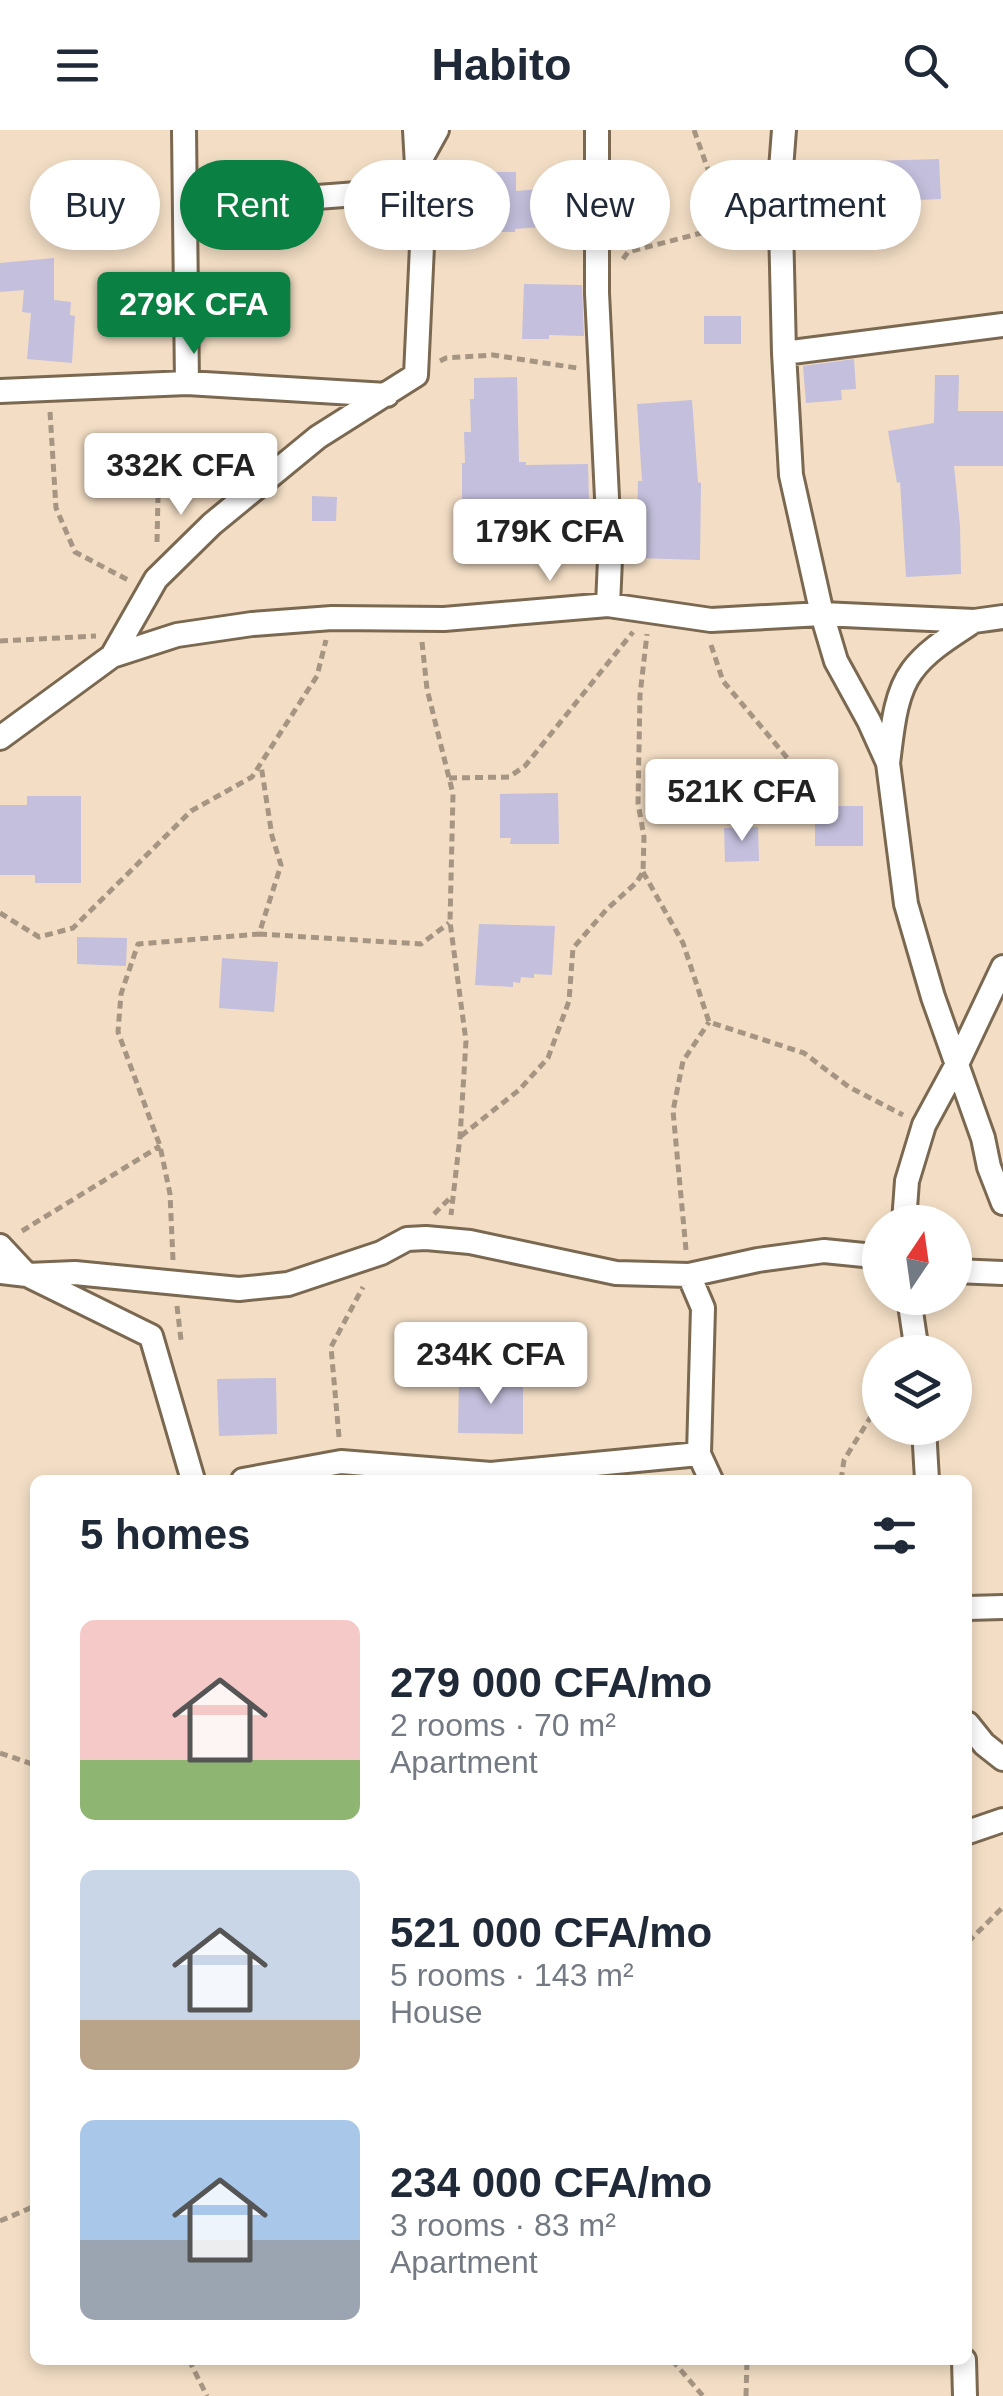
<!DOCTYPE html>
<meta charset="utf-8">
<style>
:root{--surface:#fff;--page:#f2f2f3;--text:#1f2937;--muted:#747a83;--accent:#0b8043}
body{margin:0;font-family:Arial,sans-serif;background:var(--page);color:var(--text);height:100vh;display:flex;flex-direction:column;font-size:38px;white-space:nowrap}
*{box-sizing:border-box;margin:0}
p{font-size:32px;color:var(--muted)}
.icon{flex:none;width:55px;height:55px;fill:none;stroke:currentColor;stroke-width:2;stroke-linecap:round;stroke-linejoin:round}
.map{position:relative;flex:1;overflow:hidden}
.sheet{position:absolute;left:30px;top:1345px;width:942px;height:890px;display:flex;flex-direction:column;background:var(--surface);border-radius:15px;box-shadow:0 5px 15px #0003}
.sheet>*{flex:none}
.guide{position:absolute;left:30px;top:30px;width:945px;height:90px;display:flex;gap:20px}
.needle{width:65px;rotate:13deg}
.controls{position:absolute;left:862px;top:1075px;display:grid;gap:20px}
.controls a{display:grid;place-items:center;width:110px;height:110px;border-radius:50%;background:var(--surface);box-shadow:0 5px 15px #0003;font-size:50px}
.price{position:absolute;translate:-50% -85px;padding:0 22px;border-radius:10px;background:#fff;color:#222;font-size:32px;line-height:65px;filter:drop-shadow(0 2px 5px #0008)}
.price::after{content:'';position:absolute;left:50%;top:60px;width:30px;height:22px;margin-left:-15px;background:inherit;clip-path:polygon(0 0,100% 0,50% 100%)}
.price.current{background:var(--accent);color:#fff}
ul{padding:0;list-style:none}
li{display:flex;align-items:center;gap:30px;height:250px;padding:0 50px}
li span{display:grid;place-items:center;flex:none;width:280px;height:200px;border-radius:15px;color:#555}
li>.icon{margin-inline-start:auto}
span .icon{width:120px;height:120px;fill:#fffc;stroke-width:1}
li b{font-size:42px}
h2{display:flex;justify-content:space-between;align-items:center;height:120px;padding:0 50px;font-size:42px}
.chip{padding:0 35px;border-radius:45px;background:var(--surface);box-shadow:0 5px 15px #0003;font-size:35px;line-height:90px}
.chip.current{background:var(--accent);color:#fff}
header{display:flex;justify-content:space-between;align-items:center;height:130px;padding:0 50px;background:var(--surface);font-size:45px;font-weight:700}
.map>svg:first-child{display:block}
.building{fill:#c3bfdc}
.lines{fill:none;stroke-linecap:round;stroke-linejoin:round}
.street-casing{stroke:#7a6851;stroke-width:28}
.path{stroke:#a59582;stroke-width:5;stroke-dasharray:8 5;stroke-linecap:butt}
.street{stroke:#fff;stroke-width:22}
</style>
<header><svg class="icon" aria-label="menu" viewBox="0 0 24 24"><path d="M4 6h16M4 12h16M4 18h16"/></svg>Habito<svg class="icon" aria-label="search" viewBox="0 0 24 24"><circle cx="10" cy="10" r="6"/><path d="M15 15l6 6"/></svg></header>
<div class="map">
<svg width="1003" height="2266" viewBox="0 0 1003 2266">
<rect width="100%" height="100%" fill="#f3dec5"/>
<path class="building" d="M939,29L941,69L873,72L871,31Z
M460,42H516V61L565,57L568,95L515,99V102H493V105H460Z
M54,128V170L71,172L70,185L75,186L72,233L27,229L31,183L22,182L24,160L0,162V133Z
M524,154L582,155L584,206L549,205V209H522Z
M704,186H741V214H704Z
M854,229L856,259L841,260L842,270L806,273L803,236Z
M935,245H959L958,281H1003V336H954L960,396L961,444L906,447L900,352L897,353L888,301L934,293Z
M517,247L519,332H526V335L588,334L590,408L526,409V412L513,413V423H462V333H465L464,302H471L470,269H474V248Z
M692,270L698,352L701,353L700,430L636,428L638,351H642L637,274Z
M312,366L337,367L336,391H312Z
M558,663L559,714H510L511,708H500V664Z
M27,666H81V753H35V745H0V675H27Z
M815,676H863V716H815Z
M758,697L759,731L725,732L724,698Z
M479,794L555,796L552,845L534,844V848L521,847L520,853L513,852V857L475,855Z
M77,807L127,808L126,836L77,834Z
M222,828L278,832L274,882L219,878Z
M276,1248L277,1304L219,1306L217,1249Z
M459,1250L523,1251V1304L458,1303Z"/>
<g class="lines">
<g class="street-casing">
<path id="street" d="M184,0L187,253
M597,0V163L610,429L608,475
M784,0L780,52L784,223L791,345L822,484L836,531L869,591L888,633L906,774L933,867L983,1008L989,1037L1003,1073
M417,36L437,0
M185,77L397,61L424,73
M784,223L1003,195
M0,261L187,253L387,265
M112,526L156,449L212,394L318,307L416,245L424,73L417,36L415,0
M0,608L112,526L177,505L252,494L332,488L444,489L608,475L711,490L822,484L974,491L1003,487
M888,633C892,604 894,565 912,541C927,520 953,505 974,491
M904,1092L907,1051L924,995L956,936L1003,837
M0,1116L27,1145L75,1143L239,1159L288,1154L381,1123L407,1109L426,1108L470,1112L616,1143L689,1145L758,1130L824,1121L864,1125L880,1130
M955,1141L1003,1143
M0,1142L27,1145L151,1206L193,1350
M689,1145L703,1178L699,1324L711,1350
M909,1168L917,1222
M924,1298L927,1350
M243,1350L341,1332L491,1344L699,1324
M968,1478L1003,1477
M968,1594L984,1614L1003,1629
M968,1702L1003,1690
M964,2230L965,2266"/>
</g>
<path class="path" d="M694,0L728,96
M623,129L628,122L728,96L757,110
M440,231L446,228L493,225L577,238
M50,282L56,378L75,422L128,450
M157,412L158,367L265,316
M0,511L96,506
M422,512L427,559L453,664L450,792L466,911L460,1007L451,1085
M711,515L723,551L804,648
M449,648L509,647L525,636L633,502
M643,742L683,813L709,892L804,923L849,957L903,985
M0,783L39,807L73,798L191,681L252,647L317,546L326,510
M259,804L421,814L449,793
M461,1006L519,960L548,928L569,871L573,818L607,779L636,753L643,742L644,707L638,673L640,565L647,504
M434,1084L451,1067
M22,1101L160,1016
M686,1120L673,981L683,931L709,892
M173,1130L170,1064L160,1016L118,902L121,864L138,814L259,804L281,735L272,706L261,635
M177,1176L181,1210
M339,1307L331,1217L363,1157
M841,1350L844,1330L880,1272
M0,1623L35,1635
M968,1812L1003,1777
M0,2091L35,2076
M189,2230L207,2266
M672,2230L703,2266
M746,2266L747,2230"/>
<use href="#street" class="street"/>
</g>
</svg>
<div class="controls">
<a><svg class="needle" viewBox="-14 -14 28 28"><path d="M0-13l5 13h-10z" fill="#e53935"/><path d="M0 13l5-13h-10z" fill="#747a83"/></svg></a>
<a><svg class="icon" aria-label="layers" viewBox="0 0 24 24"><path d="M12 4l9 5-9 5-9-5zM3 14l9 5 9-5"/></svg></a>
</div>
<b class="price current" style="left:194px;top:227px">279K CFA</b>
<b class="price" style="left:181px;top:388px">332K CFA</b>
<b class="price" style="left:550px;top:454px">179K CFA</b>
<b class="price" style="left:742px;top:714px">521K CFA</b>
<b class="price" style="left:491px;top:1277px">234K CFA</b>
<div class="guide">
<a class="chip">Buy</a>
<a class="chip current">Rent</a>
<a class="chip">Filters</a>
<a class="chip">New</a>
<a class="chip">Apartment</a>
</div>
<section class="sheet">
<h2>5 homes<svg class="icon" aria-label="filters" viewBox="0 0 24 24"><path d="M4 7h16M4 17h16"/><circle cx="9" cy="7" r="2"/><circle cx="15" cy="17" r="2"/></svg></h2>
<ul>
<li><span style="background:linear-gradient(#f6c9c9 70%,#8fb573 0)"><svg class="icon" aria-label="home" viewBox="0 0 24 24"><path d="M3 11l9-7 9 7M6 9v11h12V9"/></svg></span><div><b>279 000 CFA/mo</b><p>2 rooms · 70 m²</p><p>Apartment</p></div></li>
<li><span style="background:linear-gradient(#c9d6e8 75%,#b9a48a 0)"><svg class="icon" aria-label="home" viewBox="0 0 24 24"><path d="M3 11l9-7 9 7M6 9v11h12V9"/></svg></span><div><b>521 000 CFA/mo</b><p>5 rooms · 143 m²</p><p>House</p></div></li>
<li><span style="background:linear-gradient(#a9c7e8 60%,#9aa5b1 0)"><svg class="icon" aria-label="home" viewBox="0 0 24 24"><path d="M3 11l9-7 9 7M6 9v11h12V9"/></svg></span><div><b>234 000 CFA/mo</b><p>3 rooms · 83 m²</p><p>Apartment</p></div></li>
</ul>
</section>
</div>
